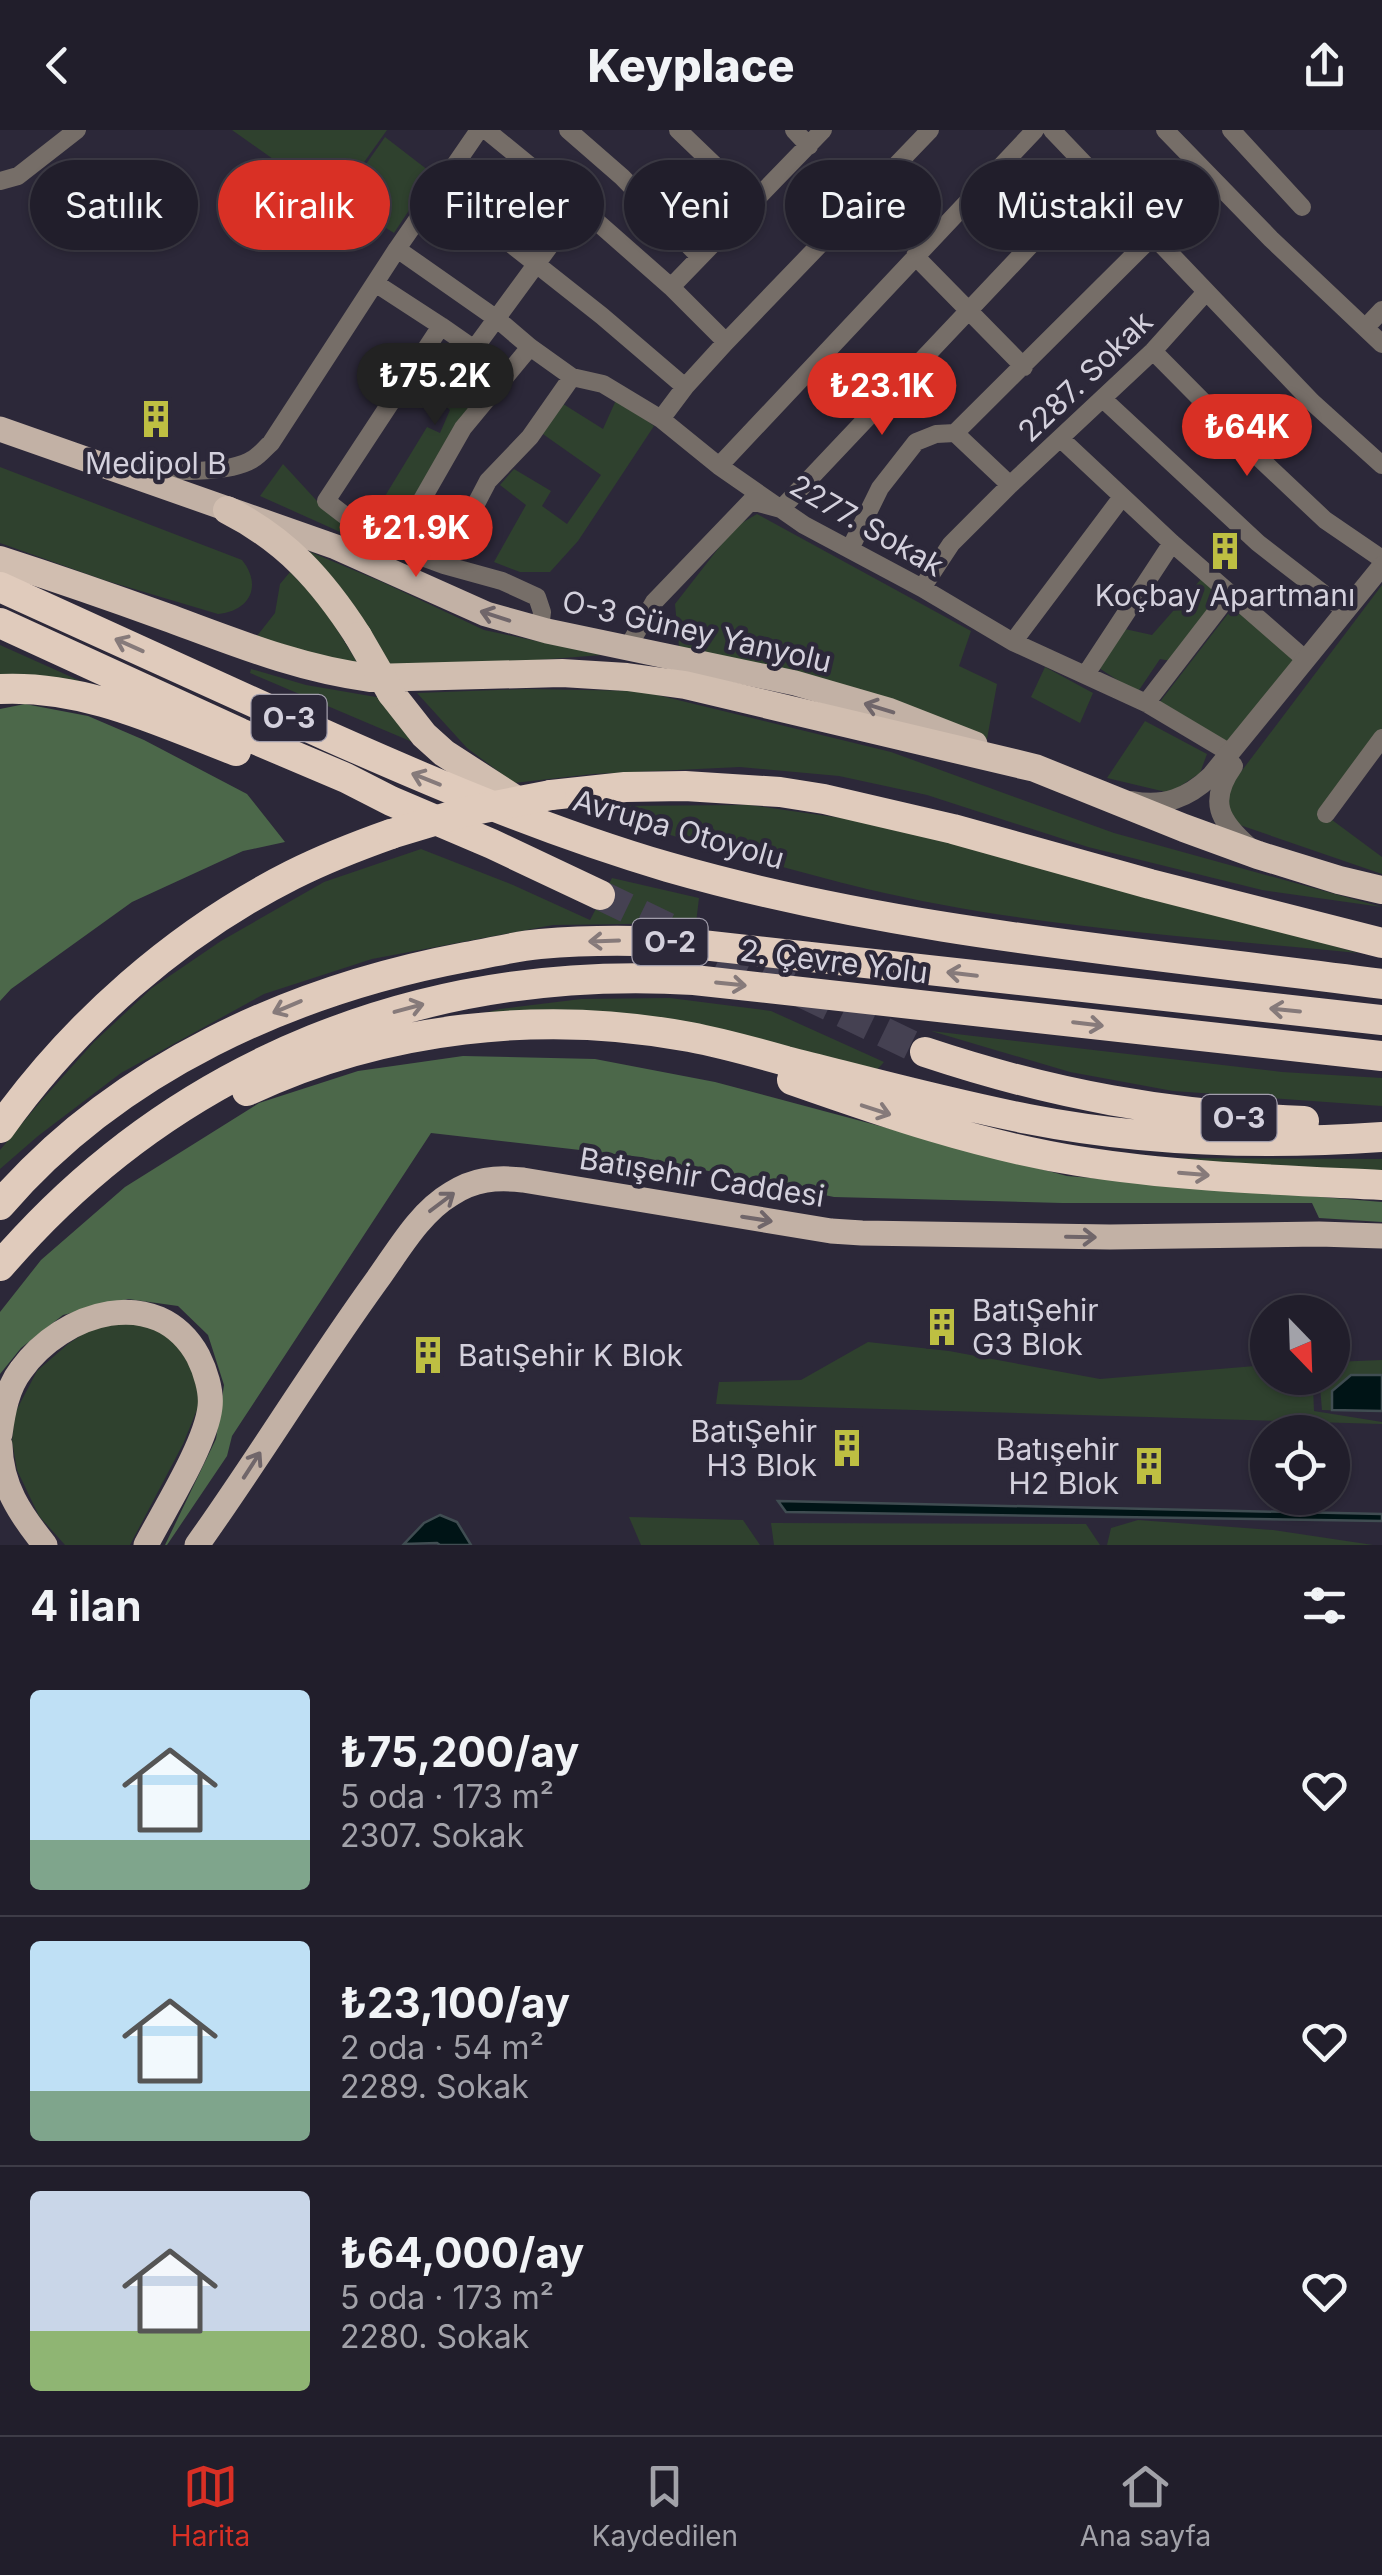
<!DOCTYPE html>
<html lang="tr">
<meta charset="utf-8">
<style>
:root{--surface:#211e2b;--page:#292733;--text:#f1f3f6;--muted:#a2a2a9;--line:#3e3c47;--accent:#d93025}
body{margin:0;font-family:Inter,sans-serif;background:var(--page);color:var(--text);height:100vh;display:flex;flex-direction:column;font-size:38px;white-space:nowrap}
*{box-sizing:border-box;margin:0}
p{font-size:32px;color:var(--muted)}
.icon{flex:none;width:55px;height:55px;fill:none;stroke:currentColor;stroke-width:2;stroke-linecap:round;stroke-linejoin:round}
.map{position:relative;height:1415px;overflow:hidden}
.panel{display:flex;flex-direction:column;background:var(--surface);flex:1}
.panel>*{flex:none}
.hud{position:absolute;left:30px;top:30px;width:1322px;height:90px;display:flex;gap:20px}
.needle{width:65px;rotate:157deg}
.tools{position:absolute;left:1250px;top:1165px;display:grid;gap:20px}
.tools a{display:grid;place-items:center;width:100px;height:100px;border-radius:50%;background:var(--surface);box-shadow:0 2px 8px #0004,0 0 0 2px var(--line);font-size:50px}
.price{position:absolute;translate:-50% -85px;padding:0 22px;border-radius:35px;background:var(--accent);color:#fff;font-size:32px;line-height:65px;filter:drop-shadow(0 2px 5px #0008)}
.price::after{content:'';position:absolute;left:50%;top:60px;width:30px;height:22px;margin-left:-15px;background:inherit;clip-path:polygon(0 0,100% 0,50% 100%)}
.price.current{background:#222;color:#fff}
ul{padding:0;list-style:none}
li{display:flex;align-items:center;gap:30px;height:250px;padding:0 30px}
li+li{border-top:2px solid var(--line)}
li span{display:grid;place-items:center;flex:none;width:280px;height:200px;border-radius:10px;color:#555}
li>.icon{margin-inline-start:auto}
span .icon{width:120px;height:120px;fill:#fffc;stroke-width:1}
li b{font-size:42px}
h2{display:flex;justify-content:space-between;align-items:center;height:120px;padding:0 30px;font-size:42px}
.chip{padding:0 35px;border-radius:45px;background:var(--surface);box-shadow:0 2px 8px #0004,0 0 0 2px var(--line);font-size:35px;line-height:90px}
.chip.current{background:var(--accent);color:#fff}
header{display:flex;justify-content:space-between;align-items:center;height:130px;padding:0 30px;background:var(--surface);font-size:45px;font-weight:800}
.dock{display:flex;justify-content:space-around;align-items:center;height:140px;border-top:2px solid var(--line);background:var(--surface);font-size:28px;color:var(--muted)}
.dock a{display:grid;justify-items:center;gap:5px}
.dock .current{color:var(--accent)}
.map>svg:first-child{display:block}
.green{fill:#2f412e}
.forest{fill:#4c684a}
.water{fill:#001416;stroke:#404d52;stroke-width:2.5}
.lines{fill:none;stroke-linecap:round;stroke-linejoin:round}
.motorway-tunnel{stroke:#454152;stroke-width:30;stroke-dasharray:30 15;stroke-linecap:butt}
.minor{stroke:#766e68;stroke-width:18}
.tertiary{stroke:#766e68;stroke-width:20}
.primary{stroke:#c2b1a5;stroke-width:25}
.trunk{stroke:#d1beb0;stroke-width:28}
.motorway{stroke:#e0cbbc;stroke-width:30}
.trunk-bridge{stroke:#d1beb0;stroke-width:28}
.motorway-bridge{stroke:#e0cbbc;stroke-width:30}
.oneway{stroke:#70666a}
.oneway2{stroke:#867a7a}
.labels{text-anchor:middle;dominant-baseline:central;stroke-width:9;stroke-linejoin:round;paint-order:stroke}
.shield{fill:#2c2839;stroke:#a29eac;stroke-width:2.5}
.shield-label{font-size:28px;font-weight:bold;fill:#d4d1dd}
.street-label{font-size:30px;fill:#d4d1dd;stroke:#2c2839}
.poi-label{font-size:30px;fill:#d4d1dd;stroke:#2c2839}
</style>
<header><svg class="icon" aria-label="back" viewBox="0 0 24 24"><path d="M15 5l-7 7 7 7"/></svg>Keyplace<svg class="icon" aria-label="share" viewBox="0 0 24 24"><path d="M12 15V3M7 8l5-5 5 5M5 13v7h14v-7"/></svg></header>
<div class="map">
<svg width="1382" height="1415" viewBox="0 0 1382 1415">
<rect width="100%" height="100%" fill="#2c2839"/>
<path class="green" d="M232,0H387L335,73Z
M385,7L433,44L394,103L341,70Z
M480,246L495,249L403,383L382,371L427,297L440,303L450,280L445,275L459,253Z
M617,268L654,296L578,411L550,442H520L494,432L526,375L500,355L514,339L551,361L542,376L567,394L601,345L540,302L560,272L603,299Z
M283,334L328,383L398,428L260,366Z
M0,337L242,430C262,455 251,481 218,484L104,450L0,413Z
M757,384L971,501L959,536L997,554L987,609L679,517L675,474L735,397Z
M308,421L382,452L484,500L602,525L485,534L391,536C365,495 342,456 308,421Z
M290,442L322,475L360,537L253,511L275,483L280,454Z
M1202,448L1223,462L1171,531L1160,529L1137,563L1099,538L1125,499L1152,505Z
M1382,455V607L1324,684L1382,727V744L1234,693L1225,663Z
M1234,476L1298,530L1230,615L1159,573Z
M0,515L87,554L0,550Z
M1045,537L1093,563L1080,593L1031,567Z
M251,539L306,555L382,568L417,614L250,543Z
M527,559L641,561L891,622L1114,703L1382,777L1262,760L1088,717L927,665L839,646L740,637L593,644L514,653L467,618L417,563Z
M1145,591L1207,624L1200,643L1170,663L1107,648Z
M749,675L862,691L1133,758L1358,823C1194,807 1028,797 867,759C774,736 681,708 589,681L610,676Z
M421,719L513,755L590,790L612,748L699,768L696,793L553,795L372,829L264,864L121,943L38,1006L0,1039V1020L40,972L94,912L152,858L221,811L324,752Z
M670,868L771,881L884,932L875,942L673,893H445L500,879L581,869Z
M931,901L1282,942L1382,948V976L1173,961L1070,942Z
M1149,1028L1382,1029V1045Z
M123,1191L155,1198L178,1213L197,1240L201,1270L183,1314L130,1415H65L39,1386L17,1340L12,1311L15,1283L37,1241L68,1214L97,1195Z
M868,1212L949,1221L1100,1249L1267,1235L1268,1248H1332L1333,1232L1382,1230V1282L1322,1280L1320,1257L1307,1253L1313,1257L1314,1281L1382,1292V1294L716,1274L719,1252L801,1250Z
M629,1387L743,1390L760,1415H641Z
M1138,1390L1273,1400L1373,1415H1107L1111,1398Z
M771,1393L1086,1394L1100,1415H774Z"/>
<path class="forest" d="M25,574L88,586L144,610L247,664L285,712L243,721L132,772L11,859L0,871V579Z
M463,926L595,929L715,952L1067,1046L1382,1072V1092L1319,1088L1312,1073H1062L834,1067L641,1027L431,1003L232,1306L227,1326L167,1415H165L216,1309L224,1255L208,1205L178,1176L128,1169L63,1185L21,1218L0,1244V1182L41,1130L125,1057L259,973L358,941Z"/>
<path class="water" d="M1351,1245H1382V1281L1332,1280V1261Z
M778,1371L1382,1384V1391L786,1382Z
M440,1385L457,1392L471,1415H440L437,1413L404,1414L424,1393Z"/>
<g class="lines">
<path class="motorway-tunnel" d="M600,765L925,922"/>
<path class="minor" d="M486,0L579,76L671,157L726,212
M568,0L622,47L700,127
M678,0L754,73
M794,0L809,16
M1052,0L1312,272L1382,335
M1165,0L1271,109L1382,214
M1231,0L1302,77
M0,51L18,46L77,0
M440,58L602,186L685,257
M397,119L497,189L530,217L572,247L603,254L661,289L719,336L804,395L922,458L1013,512L1146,573L1230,623
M915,126L1024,237
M375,153L441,196
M671,157L823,0
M1366,197L1382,180
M1153,221L1256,325L1325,390L1382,429
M1103,269L1258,413L1346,481
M661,289L685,257L726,212L930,0
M955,303L1010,355
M1061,309L1172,413L1306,530
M719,336L1035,0
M135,340C164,341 229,345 253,329C260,325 265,318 271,313L397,119L479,0
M395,417L463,298L530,217
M850,419L880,358L916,312L936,304L955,303L1153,106
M444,435L488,351L530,307L572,247
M922,458L951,414L1010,355L1153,221L1206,162
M540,499L542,482L537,467L502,451L444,435L395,417L360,397L326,371L441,196L474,219L579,76
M1013,512L1122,367
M628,517L654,472L751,371L781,379L1095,47
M1086,544L1172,413
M1146,573L1230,464
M1326,684L1382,608"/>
<path class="tertiary" d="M1233,636C1208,671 1219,691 1249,717
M1132,671C1164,677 1188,668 1211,646L1382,436"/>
<path class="primary" d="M0,299L336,417L486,484L547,501L795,553L888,580L975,614
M0,1304C3,1282 7,1258 21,1240C62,1182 157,1152 198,1226C205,1240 212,1261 210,1277C206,1314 164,1380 146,1415
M0,1315C1,1356 20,1384 45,1415
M197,1415C259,1328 314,1237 377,1150C398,1121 419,1083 451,1064C474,1049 496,1047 523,1050L831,1101L862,1103L1110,1107L1319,1104L1382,1106"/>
<path class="trunk" d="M227,380C286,410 322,450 358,506
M0,430C56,448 111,467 166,487C234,512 299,539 371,548L562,543L627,547L685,555L1035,638L1184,698L1258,725L1339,750L1382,760
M391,563L424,605L444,623L529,678"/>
<path class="motorway" d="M0,457C110,507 220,557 330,607C440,656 552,703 668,737C901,804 1143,822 1382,854
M0,493L240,603L346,648L391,671L492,714L600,765
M0,559C85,555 158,591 236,621
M551,665L625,657L685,656L780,662L824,669L953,699L1150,754L1382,813
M925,922C1054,965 1168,985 1304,991
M792,950C886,983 979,1015 1078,1031C1178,1047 1281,1050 1382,1055
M247,961C382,897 543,879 690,907C722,913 754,922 786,931C866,951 946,973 1028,989C1144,1012 1264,1015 1382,1007
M0,998C74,894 177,803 292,745C324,729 357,716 391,704
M0,1075C118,938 291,860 466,827C490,823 515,816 540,814C588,810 636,810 684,813L1382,890
M0,1136C177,930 426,834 694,850L1382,926"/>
<path class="trunk-bridge" d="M358,506L391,563"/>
<path class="motorway-bridge" d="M391,704L464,682L551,665"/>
</g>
<defs><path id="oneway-shaft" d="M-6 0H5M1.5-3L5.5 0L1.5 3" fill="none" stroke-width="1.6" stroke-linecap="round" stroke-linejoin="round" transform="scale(2.5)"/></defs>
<g class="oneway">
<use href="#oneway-shaft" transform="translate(495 486) rotate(-162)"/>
<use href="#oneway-shaft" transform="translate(879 578) rotate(-163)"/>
<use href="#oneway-shaft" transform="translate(442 1072) rotate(-37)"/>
<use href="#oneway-shaft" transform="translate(757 1089) rotate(9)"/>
<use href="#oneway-shaft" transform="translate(1081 1107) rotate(1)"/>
<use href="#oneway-shaft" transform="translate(252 1335) rotate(-57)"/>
</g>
<g class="oneway2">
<use href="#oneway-shaft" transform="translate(129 515) rotate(-156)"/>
<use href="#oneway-shaft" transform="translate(426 649) rotate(-158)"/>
<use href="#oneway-shaft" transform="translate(604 811) rotate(178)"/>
<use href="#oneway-shaft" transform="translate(962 844) rotate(-173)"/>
<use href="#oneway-shaft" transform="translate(731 854) rotate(6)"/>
<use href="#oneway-shaft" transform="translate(287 877) rotate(157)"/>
<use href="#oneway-shaft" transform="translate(409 878) rotate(-15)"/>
<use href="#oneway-shaft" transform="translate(1285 880) rotate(-174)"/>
<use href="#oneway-shaft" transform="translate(1088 894) rotate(7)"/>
<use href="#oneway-shaft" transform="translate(876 980) rotate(18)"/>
<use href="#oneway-shaft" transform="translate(1194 1044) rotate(5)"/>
</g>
<defs>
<g id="building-bare" transform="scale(3)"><path d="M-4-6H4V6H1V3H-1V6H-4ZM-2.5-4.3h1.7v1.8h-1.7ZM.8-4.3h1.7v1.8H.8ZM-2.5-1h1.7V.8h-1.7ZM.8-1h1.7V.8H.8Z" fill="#bebf42" stroke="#2c2839" stroke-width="2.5" paint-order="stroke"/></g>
</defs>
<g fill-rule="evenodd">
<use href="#building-bare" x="156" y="289"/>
<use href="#building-bare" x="1225" y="421"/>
<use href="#building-bare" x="942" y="1197"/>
<use href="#building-bare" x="428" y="1225"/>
<use href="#building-bare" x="847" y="1318"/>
<use href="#building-bare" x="1149" y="1336"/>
</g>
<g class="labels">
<g class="shield">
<rect x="251.5" y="565" width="75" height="46" rx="8"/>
<rect x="632.5" y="789" width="75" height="46" rx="8"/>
<rect x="1201.5" y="965" width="75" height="46" rx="8"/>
</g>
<g class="shield-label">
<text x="289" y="588">O-3</text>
<text x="670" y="812">O-2</text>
<text x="1239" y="988">O-3</text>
</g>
<g class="street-label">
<text transform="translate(1085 246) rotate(-44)">2287. Sokak</text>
<text transform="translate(867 395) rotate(30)">2277. Sokak</text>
<text transform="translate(697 501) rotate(13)">O-3 Güney Yanyolu</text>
<text transform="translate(679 699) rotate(16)">Avrupa Otoyolu</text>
<text transform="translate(834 831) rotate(7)">2. Çevre Yolu</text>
<text transform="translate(702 1047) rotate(9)">Batışehir Caddesi</text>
</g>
<g class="poi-label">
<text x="156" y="333">Medipol B</text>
<text x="1225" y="465">Koçbay Apartmanı</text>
<text x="972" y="1180" text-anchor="start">BatıŞehir<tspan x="972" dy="34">G3 Blok</tspan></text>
<text x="458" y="1225" text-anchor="start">BatıŞehir K Blok</text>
<text x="817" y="1301" text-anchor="end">BatıŞehir<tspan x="817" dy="34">H3 Blok</tspan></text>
<text x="1119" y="1319" text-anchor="end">Batışehir<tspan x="1119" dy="34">H2 Blok</tspan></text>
</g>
</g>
</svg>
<div class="tools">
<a><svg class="needle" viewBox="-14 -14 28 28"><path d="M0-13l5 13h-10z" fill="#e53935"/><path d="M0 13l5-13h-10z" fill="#a2a2a9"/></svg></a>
<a><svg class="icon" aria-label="locate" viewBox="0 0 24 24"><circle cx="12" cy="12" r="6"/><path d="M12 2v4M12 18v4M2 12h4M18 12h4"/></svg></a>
</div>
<b class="price current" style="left:435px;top:298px">₺75.2K</b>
<b class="price" style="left:882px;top:308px">₺23.1K</b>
<b class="price" style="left:1247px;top:349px">₺64K</b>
<b class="price" style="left:416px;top:450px">₺21.9K</b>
<div class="hud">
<a class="chip">Satılık</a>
<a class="chip current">Kiralık</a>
<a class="chip">Filtreler</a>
<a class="chip">Yeni</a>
<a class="chip">Daire</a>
<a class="chip">Müstakil ev</a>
</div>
</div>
<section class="panel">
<h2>4 ilan<svg class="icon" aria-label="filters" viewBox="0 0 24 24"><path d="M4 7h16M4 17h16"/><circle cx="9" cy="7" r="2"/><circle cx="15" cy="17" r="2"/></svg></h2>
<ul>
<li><span style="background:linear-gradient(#bfe0f5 75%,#7fa58c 0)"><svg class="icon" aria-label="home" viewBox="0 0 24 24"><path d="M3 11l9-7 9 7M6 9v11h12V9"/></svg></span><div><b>₺75,200/ay</b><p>5 oda · 173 m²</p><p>2307. Sokak</p></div><svg class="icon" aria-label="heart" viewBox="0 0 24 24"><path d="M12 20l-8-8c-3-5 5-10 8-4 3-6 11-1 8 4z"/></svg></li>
<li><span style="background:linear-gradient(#bfe0f5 75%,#7fa58c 0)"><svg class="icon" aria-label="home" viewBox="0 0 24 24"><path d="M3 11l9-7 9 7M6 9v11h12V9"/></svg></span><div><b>₺23,100/ay</b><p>2 oda · 54 m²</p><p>2289. Sokak</p></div><svg class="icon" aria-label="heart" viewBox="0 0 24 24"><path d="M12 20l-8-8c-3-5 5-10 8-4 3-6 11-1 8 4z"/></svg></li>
<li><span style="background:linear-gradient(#c9d6e8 70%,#8fb573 0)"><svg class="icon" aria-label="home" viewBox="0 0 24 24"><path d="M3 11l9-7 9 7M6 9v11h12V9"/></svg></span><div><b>₺64,000/ay</b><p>5 oda · 173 m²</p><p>2280. Sokak</p></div><svg class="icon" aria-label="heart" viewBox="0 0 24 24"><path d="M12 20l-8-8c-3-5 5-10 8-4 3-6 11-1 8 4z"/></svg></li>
</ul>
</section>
<nav class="dock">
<a class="current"><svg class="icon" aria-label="map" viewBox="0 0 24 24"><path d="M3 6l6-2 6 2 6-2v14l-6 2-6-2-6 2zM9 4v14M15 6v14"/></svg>Harita</a>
<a><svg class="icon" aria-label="saved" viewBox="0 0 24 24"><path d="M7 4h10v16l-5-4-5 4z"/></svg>Kaydedilen</a>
<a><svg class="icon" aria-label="home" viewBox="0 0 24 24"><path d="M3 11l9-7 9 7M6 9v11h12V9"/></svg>Ana sayfa</a>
</nav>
